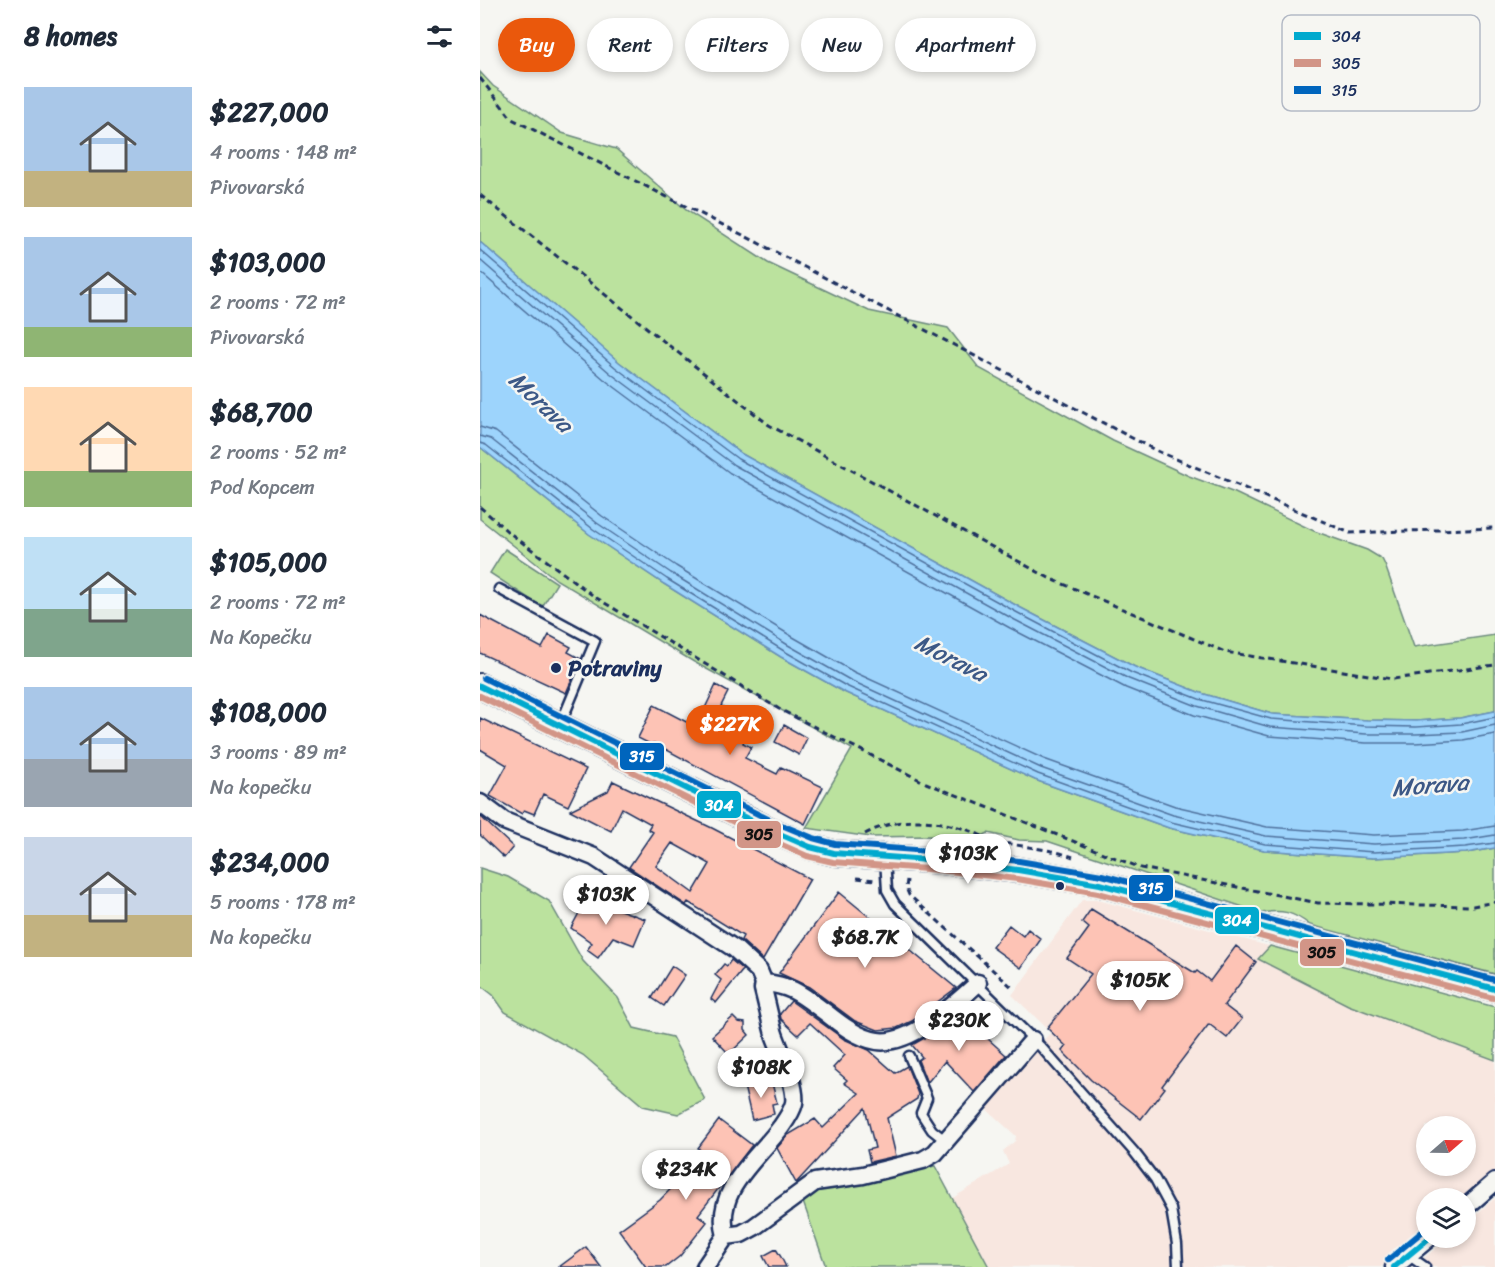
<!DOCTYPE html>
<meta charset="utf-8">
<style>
:root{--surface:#fff;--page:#f6f6f7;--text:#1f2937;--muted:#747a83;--accent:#ea580c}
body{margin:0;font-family:Sriracha,sans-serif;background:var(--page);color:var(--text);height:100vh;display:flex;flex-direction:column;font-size:22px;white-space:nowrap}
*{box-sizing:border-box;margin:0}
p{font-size:20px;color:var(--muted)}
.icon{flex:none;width:33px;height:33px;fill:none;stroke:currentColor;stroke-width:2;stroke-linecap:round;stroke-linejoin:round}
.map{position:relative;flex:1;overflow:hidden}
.sheet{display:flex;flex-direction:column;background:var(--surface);width:480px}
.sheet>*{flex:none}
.guide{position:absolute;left:18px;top:18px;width:570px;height:54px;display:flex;gap:12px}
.needle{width:39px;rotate:70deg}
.fabs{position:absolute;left:936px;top:1116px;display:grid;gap:12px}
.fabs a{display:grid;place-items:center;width:60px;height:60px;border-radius:50%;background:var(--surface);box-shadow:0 3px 9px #0003;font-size:30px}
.price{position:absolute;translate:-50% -51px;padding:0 14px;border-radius:21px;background:#fff;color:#222;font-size:20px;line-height:39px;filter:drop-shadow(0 2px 3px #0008)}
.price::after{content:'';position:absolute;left:50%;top:36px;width:18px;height:14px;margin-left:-9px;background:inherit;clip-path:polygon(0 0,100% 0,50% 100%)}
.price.on{background:var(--accent);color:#fff}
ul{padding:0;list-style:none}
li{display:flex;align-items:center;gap:18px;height:150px;padding:0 24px}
li span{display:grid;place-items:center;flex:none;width:168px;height:120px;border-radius:0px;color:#555}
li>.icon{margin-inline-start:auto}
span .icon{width:72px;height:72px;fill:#fffc;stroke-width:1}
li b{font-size:26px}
h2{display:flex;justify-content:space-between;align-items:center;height:72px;padding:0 24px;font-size:26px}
.chip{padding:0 21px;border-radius:27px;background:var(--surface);box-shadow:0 3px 9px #0003;font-size:21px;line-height:54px}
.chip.on{background:var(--accent);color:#fff}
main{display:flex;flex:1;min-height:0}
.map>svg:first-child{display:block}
.built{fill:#f8e7e0;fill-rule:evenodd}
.green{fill:#bbe29e;stroke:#6b887e;stroke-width:1.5}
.water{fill:#9dd4fc;stroke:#6992bd;stroke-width:1.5}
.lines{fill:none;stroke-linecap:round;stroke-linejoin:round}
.shore{stroke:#4f719d;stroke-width:1.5}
.building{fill:#fdc3b5;stroke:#1b2f5e;stroke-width:1.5;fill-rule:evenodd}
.lane-casing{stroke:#1b2f5e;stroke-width:13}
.street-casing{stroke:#1b2f5e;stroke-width:21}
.secondary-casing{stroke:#1b2f5e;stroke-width:28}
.path{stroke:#1b2f5e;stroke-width:3;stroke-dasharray:6 4.5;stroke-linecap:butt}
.lane{stroke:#f6f6f2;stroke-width:8}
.street{stroke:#f6f6f2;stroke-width:16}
.secondary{stroke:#f6f6f2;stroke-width:24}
.bus-1-casing{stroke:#f6f6f2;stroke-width:10}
.bus-2-casing{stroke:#f6f6f2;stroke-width:10}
.bus-3-casing{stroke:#f6f6f2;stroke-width:10}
.bus-1{stroke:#00a9ce;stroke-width:6}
.bus-2{stroke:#d29587;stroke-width:6}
.bus-3{stroke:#0065bd;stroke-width:6}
.poi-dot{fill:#1b2f5e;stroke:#f6f6f2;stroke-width:2}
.labels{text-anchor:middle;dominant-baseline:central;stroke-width:5;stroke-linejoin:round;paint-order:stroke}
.poi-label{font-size:22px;font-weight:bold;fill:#1b2f5e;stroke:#f6f6f2;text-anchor:start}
.water-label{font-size:24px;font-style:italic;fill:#3c5886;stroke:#f6f6f2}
.key{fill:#f6f6f2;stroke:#b4bac6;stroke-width:1.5}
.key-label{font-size:16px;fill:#1b2f5e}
.line-badge{stroke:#f6f6f2;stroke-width:2}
.badge-label{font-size:16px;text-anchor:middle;font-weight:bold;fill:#fff}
.pale-badge-label{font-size:16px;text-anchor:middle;font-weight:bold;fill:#111}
</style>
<main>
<section class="sheet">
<h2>8 homes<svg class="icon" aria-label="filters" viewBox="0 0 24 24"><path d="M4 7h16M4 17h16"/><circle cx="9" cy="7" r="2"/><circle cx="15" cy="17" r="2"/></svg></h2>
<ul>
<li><span style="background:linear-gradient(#a9c7e8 70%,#c2b280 0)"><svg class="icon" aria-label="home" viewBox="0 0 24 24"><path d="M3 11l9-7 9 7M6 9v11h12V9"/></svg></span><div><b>$227,000</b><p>4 rooms · 148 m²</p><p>Pivovarská</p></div></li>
<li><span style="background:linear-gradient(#a9c7e8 75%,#8fb573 0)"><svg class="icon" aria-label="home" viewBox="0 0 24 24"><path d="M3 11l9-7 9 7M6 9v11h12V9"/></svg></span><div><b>$103,000</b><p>2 rooms · 72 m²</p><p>Pivovarská</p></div></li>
<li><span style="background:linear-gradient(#ffd9b3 70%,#8fb573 0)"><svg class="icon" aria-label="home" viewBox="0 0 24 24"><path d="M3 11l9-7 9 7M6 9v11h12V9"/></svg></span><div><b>$68,700</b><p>2 rooms · 52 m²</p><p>Pod Kopcem</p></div></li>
<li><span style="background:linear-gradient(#bfe0f5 60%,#7fa58c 0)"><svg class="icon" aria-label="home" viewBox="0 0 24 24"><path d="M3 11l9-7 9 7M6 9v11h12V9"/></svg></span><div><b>$105,000</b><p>2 rooms · 72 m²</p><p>Na Kopečku</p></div></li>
<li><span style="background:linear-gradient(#a9c7e8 60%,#9aa5b1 0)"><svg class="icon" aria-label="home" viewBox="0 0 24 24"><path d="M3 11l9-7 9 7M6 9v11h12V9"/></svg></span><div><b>$108,000</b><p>3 rooms · 89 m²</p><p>Na kopečku</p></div></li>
<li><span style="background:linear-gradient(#c9d6e8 65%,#c2b280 0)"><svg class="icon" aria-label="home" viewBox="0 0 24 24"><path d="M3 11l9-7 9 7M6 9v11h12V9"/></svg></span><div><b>$234,000</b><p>5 rooms · 178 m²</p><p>Na kopečku</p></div></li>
</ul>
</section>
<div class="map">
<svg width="1015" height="1267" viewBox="0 0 1015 1267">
<rect width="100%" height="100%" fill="#f6f6f2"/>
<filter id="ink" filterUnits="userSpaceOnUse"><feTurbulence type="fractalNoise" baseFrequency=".0167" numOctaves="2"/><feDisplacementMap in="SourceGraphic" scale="12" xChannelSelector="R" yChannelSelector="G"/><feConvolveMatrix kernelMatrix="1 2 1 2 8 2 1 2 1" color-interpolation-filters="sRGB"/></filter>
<g filter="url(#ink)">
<path class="built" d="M602,900H618L1015,1007V1170L981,1198H946V1229L901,1267H510L471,1199L529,1164L523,1151L535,1141L536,1136L504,1107L571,1032L532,995ZM946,1126H986V1166H946Z
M1015,1198V1267H933L968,1238H986V1223Z"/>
<path class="green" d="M0,72L13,86L82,133L136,149L206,210L288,263L389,311L468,328L499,368L633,441L709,476L755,493L834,531L887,550L902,559L905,565L934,647L1015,635V711L980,718L936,721L887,720L792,714L721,693L655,667L541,608L262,454L139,362L0,242Z
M0,447L109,534L184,584L301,657L364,692L555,780L689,828L784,850L893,858L986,853L1015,848V974L830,925C813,912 802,909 781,913L567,841L539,840L508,833L496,839L450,836L391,837L326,828L372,749L214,662L77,580L0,519Z
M25,549L77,583L62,607L10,573Z
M0,868L28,877L69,901L103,961L138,998L154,1028L192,1037L225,1100L198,1114L163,1106L103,1055L25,1012L13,995L0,985Z
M790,946L1015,1007V1060L868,1005L778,959Z
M455,1166L509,1267H346L322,1199L336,1187Z"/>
<path class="water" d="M0,242L139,362L262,454L541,608L655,667L721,693L792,714L887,720L936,721L980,718L1015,711V848L986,853L893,858L784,850L689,828L555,780L364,692L301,657L184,584L109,534L0,447Z"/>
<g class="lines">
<path class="shore" d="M0,250L135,367L258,459L538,613L652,673L719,699L791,719L886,726L936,727L981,724L1015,717
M0,260L130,373L254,465L535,620L649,679L717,706L790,727L886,734H936L982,732L1015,725
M0,272L125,380L250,473L530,628L646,688L714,715L789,736L886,743H935L983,740L1015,734
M0,427L16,432L122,516L196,566L313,637L374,672L564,759L695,806L787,827L894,835L983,831L1015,826
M0,436L11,439L117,523L191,573L308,645L370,680L561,768L693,815L786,836L894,844L984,840L1015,835
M0,443L6,445L113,529L187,579L304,651L366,686L558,774L691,822L785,844L894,852L985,847L1015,843"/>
</g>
<path class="building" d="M0,615L62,648L69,635L91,647L88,652L101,659L86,693L0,653Z
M236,685L248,692L241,706L269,720L266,726L271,729L263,743L271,747L265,758L297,774L301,767L343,787L325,824L174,743L170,744L158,738L174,705L216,727Z
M0,718L106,769L88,806L63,794L54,814L44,810L42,814L10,796L27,765L0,749Z
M304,725L327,738L319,755L295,742Z
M133,781L232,828L330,879L283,960L261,940L263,936L208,902L206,905L149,867L173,832L168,829L171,824L142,808L131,831L90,810L128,791ZM192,843L230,864L213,893L176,866Z
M0,816L33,847L24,858L0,835Z
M359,892L476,988L432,1021L417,1028L398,1030L375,1021L329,987L299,973Z
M107,898L165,919L154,945L133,937L118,958L107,950L112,943L91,928Z
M611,909L715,973L717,971L730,981L756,946L776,962L744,1005L762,1019L747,1038L729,1024L682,1086L685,1088L661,1119L611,1080L582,1051L586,1046L567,1028L611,974L587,958L609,928L602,922Z
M529,925L543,936L548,929L561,939L541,968L512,947Z
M251,960L263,970L236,1003L231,999L241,980L235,975L244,964L247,966Z
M192,966L205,975L184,1006L172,998Z
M311,1001L364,1039L389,1050L415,1073L427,1066L438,1094L437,1099L407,1118L416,1156L390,1162L387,1150L395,1148L385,1108L316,1183L297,1148L308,1135L335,1119L343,1128L379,1093L364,1083L367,1080L353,1068L365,1055L330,1023L318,1035L301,1019L300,1014Z
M479,1013L526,1055L494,1092L465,1061L447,1083L438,1060L442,1057L432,1045L457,1031Z
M253,1017L258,1022L265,1023V1030L269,1035L249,1054L232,1036Z
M291,1079L297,1103L292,1104L294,1114L272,1120L264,1086Z
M239,1120L272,1145L218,1215L227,1222L200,1256L186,1267H166L139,1230L180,1200L216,1163L214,1161L222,1152L218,1148Z
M106,1247L121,1267H79Z
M296,1249L301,1257L306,1267H289L283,1256Z"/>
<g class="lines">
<g class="lane-casing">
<path id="lane" d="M19,589L115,641L81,723
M405,859L407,890L415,904L560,1046L655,1153L675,1179L691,1209L697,1244L698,1267
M429,1056L447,1098L441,1113L452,1130L466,1141
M928,1255L945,1267"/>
</g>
<g class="street-casing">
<path id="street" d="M0,803L24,821L114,857L255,949L279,971L284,983L283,989C287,1004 290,1019 294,1034C300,1051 317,1086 314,1103C312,1112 306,1120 301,1127C277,1160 233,1190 246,1236L225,1267
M284,983C312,985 323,996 345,1012C360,1024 378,1038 397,1041C430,1046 475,1004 498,983
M986,1207L1015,1182
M246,1236L261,1234L274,1227L335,1182L383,1175L443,1160L455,1153L553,1040
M914,1267L949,1238"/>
</g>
<g class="secondary-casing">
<path id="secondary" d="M0,686L288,829L330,847L354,853L461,861L538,870L620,884L1015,989"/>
</g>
<path class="path" d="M0,78L32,119L263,235L675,450L870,533L1015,528
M0,195L289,425L569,578L745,652L913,679L1015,665
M0,507L27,531L115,597L299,709L446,783L661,868L838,903L993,906L1015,902
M385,834C417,817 450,818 485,829C495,832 505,838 515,841C541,847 568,848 593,857
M476,840H512
M377,878L395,880
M427,880L426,888L429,895L533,988"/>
<use href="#lane" class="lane"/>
<use href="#street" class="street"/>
<use href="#secondary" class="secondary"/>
<g class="bus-1-casing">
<path id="bus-1" d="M0,686L288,829L330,847L354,853L461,861L538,870L620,884L1015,989
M914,1267L949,1238"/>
</g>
<g class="bus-2-casing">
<path id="bus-2" d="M0,696L284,837L327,856L353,862L460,870L537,879L618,893L1013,998"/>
</g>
<g class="bus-3-casing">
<path id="bus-3" d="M4,678L292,821L333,838L355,844L462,852L539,861L622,875L1015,980
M908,1260L943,1231"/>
</g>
<use href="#bus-1" class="bus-1"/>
<use href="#bus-2" class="bus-2"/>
<use href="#bus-3" class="bus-3"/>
</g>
</g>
<g class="poi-dot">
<circle cx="76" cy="668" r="6"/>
<circle cx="580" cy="886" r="5"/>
</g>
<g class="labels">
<g class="poi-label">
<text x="88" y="668">Potraviny</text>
</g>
<g class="water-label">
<text transform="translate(61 402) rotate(43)">Morava</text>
<text transform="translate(471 658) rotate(27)">Morava</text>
<text transform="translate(950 785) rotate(-5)">Morava</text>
</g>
</g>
<rect x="802" y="15" width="198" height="96" rx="9" class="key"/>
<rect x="814" y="32" width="27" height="8" fill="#00a9ce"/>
<rect x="814" y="59" width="27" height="8" fill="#d29587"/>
<rect x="814" y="86" width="27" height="8" fill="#0065bd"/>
<g class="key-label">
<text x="852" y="42">304</text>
<text x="852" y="69">305</text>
<text x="852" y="96">315</text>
</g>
<g class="line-badge">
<rect x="139" y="742" width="46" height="29" rx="6" fill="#0065bd"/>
<rect x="216" y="790" width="46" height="29" rx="6" fill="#00a9ce"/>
<rect x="256" y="820" width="46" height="29" rx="6" fill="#d29587"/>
<rect x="648" y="874" width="46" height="28" rx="6" fill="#0065bd"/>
<rect x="734" y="906" width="46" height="29" rx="6" fill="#00a9ce"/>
<rect x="819" y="938" width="46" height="29" rx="6" fill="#d29587"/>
</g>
<g class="badge-label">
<text x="162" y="762">315</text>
<text x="239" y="811">304</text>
<text x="671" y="894">315</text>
<text x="757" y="926">304</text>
</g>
<g class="pale-badge-label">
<text x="279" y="840">305</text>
<text x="842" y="958">305</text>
</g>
</svg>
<div class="fabs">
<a><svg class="needle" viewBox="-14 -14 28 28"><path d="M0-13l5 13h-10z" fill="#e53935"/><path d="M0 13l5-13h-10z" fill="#747a83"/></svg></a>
<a><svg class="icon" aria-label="layers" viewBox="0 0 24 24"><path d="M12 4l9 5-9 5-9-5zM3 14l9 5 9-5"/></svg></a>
</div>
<b class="price on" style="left:250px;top:756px">$227K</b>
<b class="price" style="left:488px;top:885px">$103K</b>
<b class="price" style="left:126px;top:926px">$103K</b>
<b class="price" style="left:385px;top:969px">$68.7K</b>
<b class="price" style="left:660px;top:1012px">$105K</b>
<b class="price" style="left:479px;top:1052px">$230K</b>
<b class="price" style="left:281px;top:1099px">$108K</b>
<b class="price" style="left:206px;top:1201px">$234K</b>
<div class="guide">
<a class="chip on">Buy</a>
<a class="chip">Rent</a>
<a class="chip">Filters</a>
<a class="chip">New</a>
<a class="chip">Apartment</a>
</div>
</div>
</main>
